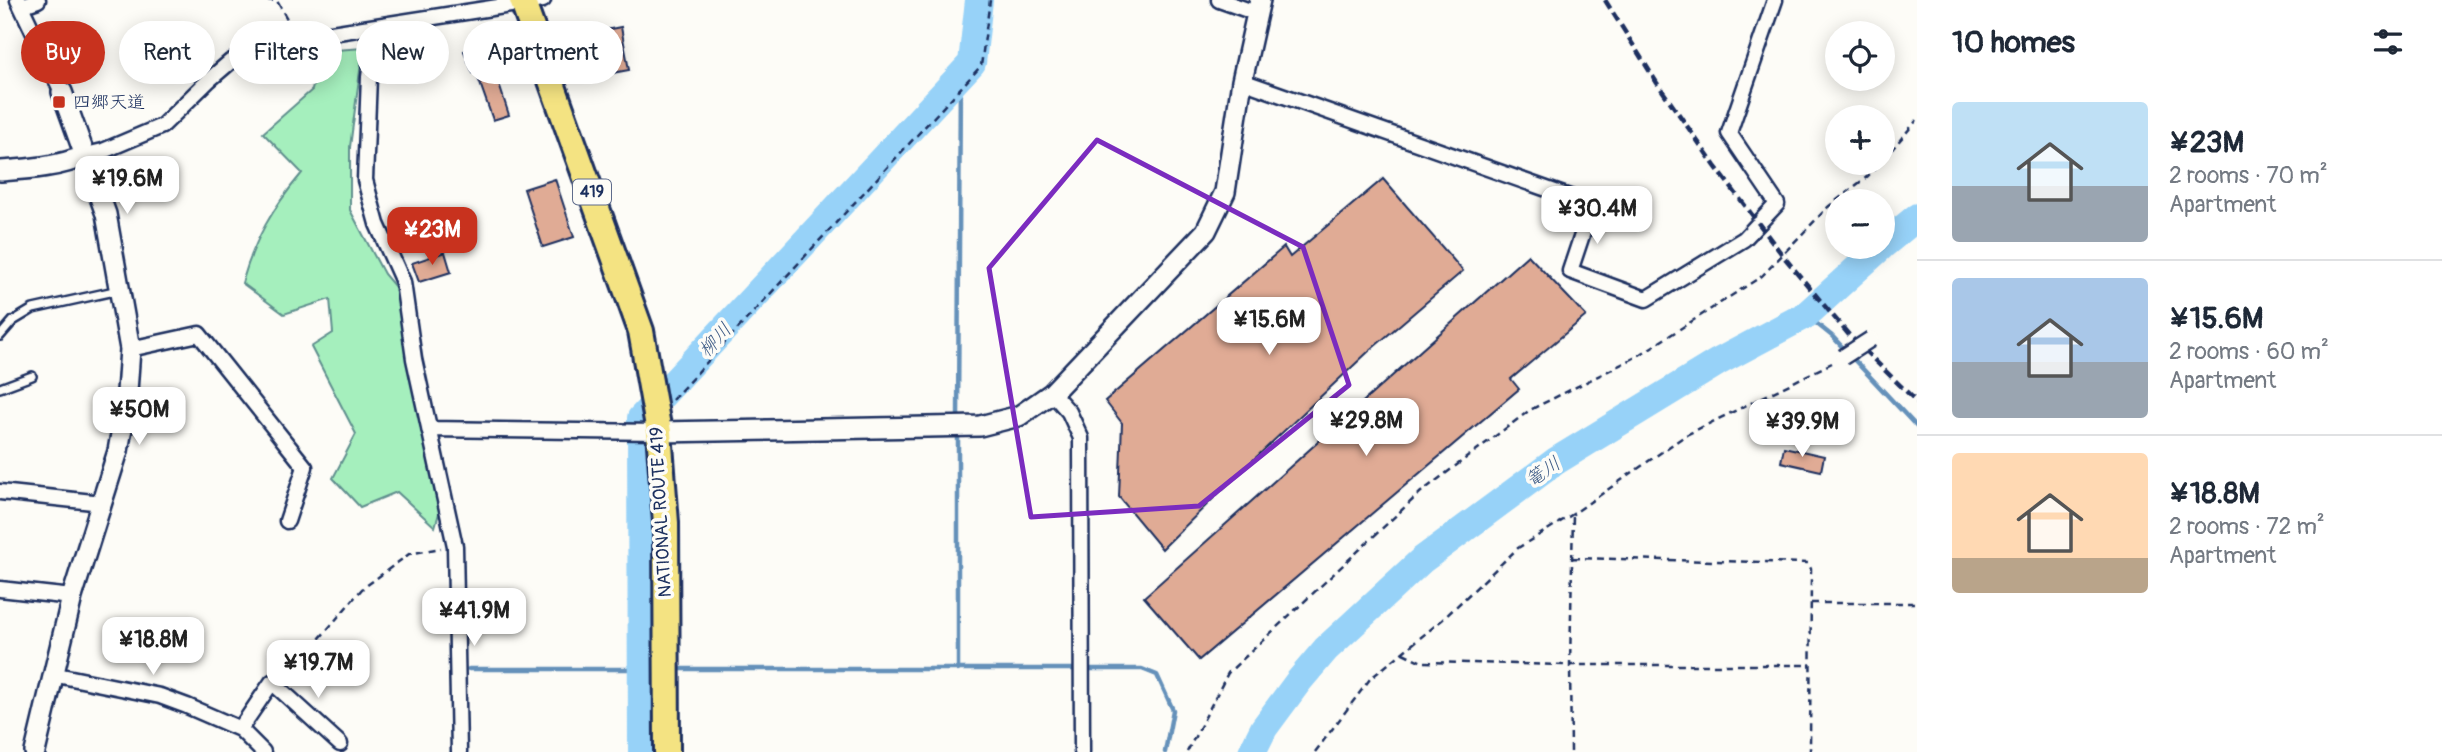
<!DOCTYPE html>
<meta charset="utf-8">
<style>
:root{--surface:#fff;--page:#f2f2f3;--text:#1f2937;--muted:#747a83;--line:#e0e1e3;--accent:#c8321e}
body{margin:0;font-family:Pangolin,"Klee One",sans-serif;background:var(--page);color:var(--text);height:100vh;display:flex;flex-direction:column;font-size:26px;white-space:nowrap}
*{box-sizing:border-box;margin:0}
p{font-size:23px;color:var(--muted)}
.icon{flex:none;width:38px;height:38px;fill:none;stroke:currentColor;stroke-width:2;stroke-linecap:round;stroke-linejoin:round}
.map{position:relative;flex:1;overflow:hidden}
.sheet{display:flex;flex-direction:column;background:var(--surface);width:525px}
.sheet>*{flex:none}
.hud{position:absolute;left:21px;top:21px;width:665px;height:63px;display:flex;gap:14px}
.fabs{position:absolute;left:1825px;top:21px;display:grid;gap:14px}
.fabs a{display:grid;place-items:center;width:70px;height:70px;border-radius:50%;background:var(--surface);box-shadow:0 4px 18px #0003;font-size:35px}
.price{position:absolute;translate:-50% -60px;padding:0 16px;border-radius:14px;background:#fff;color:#222;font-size:23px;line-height:46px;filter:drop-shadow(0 2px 4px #0008)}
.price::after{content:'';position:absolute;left:50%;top:42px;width:21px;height:16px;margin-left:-10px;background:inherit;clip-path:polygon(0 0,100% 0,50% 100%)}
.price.current{background:var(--accent);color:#fff}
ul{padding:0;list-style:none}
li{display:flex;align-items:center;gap:21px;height:175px;padding:0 35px}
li+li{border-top:2px solid var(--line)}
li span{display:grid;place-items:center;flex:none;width:196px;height:140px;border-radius:7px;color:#555}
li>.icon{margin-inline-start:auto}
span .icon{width:84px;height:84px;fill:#fffc;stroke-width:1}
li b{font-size:30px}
h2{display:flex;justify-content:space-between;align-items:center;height:84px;padding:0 35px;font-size:30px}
.pill{padding:0 24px;border-radius:32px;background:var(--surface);box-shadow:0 4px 18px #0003;font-size:24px;line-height:63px}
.pill.current{background:var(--accent);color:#fff}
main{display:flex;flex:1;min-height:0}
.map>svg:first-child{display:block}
.green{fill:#a5efbd;stroke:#608f8e;stroke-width:2}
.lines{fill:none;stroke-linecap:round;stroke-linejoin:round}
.stream{stroke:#6591ba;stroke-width:4.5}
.river{stroke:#97d2f8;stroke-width:28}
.building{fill:#e0ab95;stroke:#1b2f5e;stroke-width:2}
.service-casing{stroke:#1b2f5e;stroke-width:12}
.minor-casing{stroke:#1b2f5e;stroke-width:19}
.tertiary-casing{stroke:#1b2f5e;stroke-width:24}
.trunk-casing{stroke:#1b2f5e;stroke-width:30}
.path{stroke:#1b2f5e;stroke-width:2.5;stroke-dasharray:7 5;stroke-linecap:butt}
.service{stroke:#fdfcf7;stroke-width:7}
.minor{stroke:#fdfcf7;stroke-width:14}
.tertiary{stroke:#fdfcf7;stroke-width:19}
.trunk{stroke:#f4e382;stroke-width:24}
.rail{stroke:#1b2f5e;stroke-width:4.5;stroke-dasharray:10 5;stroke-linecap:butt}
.minor-bridge-casing{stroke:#1b2f5e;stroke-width:19;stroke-linecap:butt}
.minor-bridge{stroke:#fdfcf7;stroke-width:14}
.marked{fill:none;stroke:#7b2cbf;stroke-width:5;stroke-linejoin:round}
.poi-dot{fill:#c8321e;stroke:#fdfcf7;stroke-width:2.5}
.labels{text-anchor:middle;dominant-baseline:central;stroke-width:7;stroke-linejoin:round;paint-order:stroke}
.shield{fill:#fdfcf7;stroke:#5f6c8c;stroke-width:2}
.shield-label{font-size:16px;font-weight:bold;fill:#1b2f5e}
.poi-label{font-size:18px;fill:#1b2f5e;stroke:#fdfcf7;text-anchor:start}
.street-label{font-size:18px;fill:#1b2f5e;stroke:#fdfcf7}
.water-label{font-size:19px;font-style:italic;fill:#3a5884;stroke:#fdfcf7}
</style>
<main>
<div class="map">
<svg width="1917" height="752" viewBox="0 0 1917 752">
<rect width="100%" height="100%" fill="#fdfcf7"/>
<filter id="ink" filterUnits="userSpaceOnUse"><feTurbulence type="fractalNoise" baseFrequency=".0143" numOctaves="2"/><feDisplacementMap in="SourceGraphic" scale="14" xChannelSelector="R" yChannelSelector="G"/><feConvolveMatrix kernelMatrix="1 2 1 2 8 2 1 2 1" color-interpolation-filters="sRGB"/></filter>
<g filter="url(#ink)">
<path class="green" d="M363,48L350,147V210L384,274L401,294L440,510L435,527L397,492L360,507L333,478L356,434L311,347L333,333L330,299L284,314L242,283C255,238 272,209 302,173L263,133L312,90L322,51Z"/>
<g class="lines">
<path class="stream" d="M1806,315L1832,336L1917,427
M958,420L960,76
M469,669H632
M681,669H1142L1157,675L1173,710L1165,752
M958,670V433"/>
<path class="river" d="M1883,245L1917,217
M642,752L641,418L972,63L979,0
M1252,752L1264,728L1298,682L1326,649L1422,560L1556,461L1718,362L1806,315L1881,247"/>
</g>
<path class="building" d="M621,27L629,70L607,74L600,31Z
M478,45L491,77L496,75L509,115L493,120L476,72L473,73L464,51Z
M555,179L574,237L543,247L524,189Z
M1383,179L1463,271L1368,352L1233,479L1162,549L1119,497L1122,423L1105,401L1284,247L1290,257Z
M414,221L418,236L397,243L393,228Z
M445,252L451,272L419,282L412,263Z
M1528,255L1586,316L1511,379L1519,389L1199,660L1144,597Z
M1784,447L1824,456L1821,471L1781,462Z"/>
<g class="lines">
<g class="service-casing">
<path id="service" d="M0,336L13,321L33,309L119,290
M0,388L32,376"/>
</g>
<g class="minor-casing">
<path id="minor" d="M18,0L62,92
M1219,0L1256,13
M21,6L38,0
M376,28L369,77L365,180L377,224L403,282L414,359L455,546L459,752
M1242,81L1592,205L1570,271L1646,299L1744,239L1777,204L1729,133L1775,0
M86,155L103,151L162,126L209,80L230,62L249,52L293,39L543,0
M130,349L199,334L305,467L287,521
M1052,393L1069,412L1081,438L1082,752
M429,429L659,432
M0,492L102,503
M0,589L72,597
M52,674L160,696L187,706L240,729L263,752
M272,682L340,744
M240,729L272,682L287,676"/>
</g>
<g class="tertiary-casing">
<path id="tertiary" d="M0,171C29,169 60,167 86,155
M659,432L980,426L1019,416L1052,393L1206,231L1225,192L1242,81L1260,0
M35,752L72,597L118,451L126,406L130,349L106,214L62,92"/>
</g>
<g class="trunk-casing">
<path id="trunk" d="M522,0L641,331L659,432L666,523L667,752"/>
</g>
<path class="path" d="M266,0L277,1L291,26
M1883,160L1917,120
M672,400L981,66L990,0
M1573,558L1808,563L1811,569L1810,752
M1811,603H1917
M1403,653L1422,662L1570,665H1811
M296,666L362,589L409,554L441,548
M1187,752L1228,673L1421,492L1530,410L1638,356L1762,276L1828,207L1868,176L1880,163
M1315,752L1370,679L1442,620L1518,548L1573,514L1686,435L1832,363
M1571,752L1570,665L1573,514"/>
<use href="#service" class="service"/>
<use href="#minor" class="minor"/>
<use href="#tertiary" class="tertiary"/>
<use href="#trunk" class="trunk"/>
<path class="rail" d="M1605,0L1657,83L1715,166L1784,257L1849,335L1917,402"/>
<g class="minor-bridge-casing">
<path id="minor-bridge" d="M1843,357L1871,339"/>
</g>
<use href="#minor-bridge" class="minor-bridge"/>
</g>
</g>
<path class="marked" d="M1097,140L1303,247L1349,385L1199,506L1031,517L989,268Z"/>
<rect class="poi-dot" x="52" y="95" width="14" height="14" rx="3.5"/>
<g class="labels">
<rect class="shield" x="573" y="179.5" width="38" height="25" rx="5"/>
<g class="shield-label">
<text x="592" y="192">419</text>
</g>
<g class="poi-label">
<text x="73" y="102">四郷天道</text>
</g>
<g class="street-label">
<text transform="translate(661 512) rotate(-93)">NATIONAL ROUTE 419</text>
</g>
<g class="water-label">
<text transform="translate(715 340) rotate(-47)">柳川</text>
<text transform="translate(1543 472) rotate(-35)">篭川</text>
</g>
</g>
</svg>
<div class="fabs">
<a><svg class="icon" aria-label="locate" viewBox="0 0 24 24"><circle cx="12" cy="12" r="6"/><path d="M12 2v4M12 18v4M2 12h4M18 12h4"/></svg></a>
<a>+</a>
<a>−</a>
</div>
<b class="price" style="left:127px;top:216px">¥19.6M</b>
<b class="price" style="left:1597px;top:246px">¥30.4M</b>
<b class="price current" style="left:432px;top:267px">¥23M</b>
<b class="price" style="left:1269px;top:357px">¥15.6M</b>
<b class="price" style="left:139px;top:447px">¥50M</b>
<b class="price" style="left:1366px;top:458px">¥29.8M</b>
<b class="price" style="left:1802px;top:459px">¥39.9M</b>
<b class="price" style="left:474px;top:648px">¥41.9M</b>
<b class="price" style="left:153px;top:677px">¥18.8M</b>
<b class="price" style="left:318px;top:700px">¥19.7M</b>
<div class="hud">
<a class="pill current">Buy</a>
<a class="pill">Rent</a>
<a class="pill">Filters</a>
<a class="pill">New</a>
<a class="pill">Apartment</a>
</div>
</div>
<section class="sheet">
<h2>10 homes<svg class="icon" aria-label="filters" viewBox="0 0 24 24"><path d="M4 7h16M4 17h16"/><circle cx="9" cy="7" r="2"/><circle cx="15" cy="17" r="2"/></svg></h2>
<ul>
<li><span style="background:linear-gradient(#bfe0f5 60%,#9aa5b1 0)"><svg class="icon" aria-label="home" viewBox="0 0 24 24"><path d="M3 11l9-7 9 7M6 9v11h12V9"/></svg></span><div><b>¥23M</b><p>2 rooms · 70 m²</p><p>Apartment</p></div></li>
<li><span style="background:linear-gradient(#a9c7e8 60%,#9aa5b1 0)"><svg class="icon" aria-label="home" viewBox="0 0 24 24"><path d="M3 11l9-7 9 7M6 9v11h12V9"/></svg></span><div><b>¥15.6M</b><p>2 rooms · 60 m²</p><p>Apartment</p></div></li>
<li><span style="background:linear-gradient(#ffd9b3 75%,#b9a48a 0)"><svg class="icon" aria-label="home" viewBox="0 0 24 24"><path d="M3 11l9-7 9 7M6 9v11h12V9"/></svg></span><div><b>¥18.8M</b><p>2 rooms · 72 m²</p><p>Apartment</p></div></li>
</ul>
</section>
</main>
